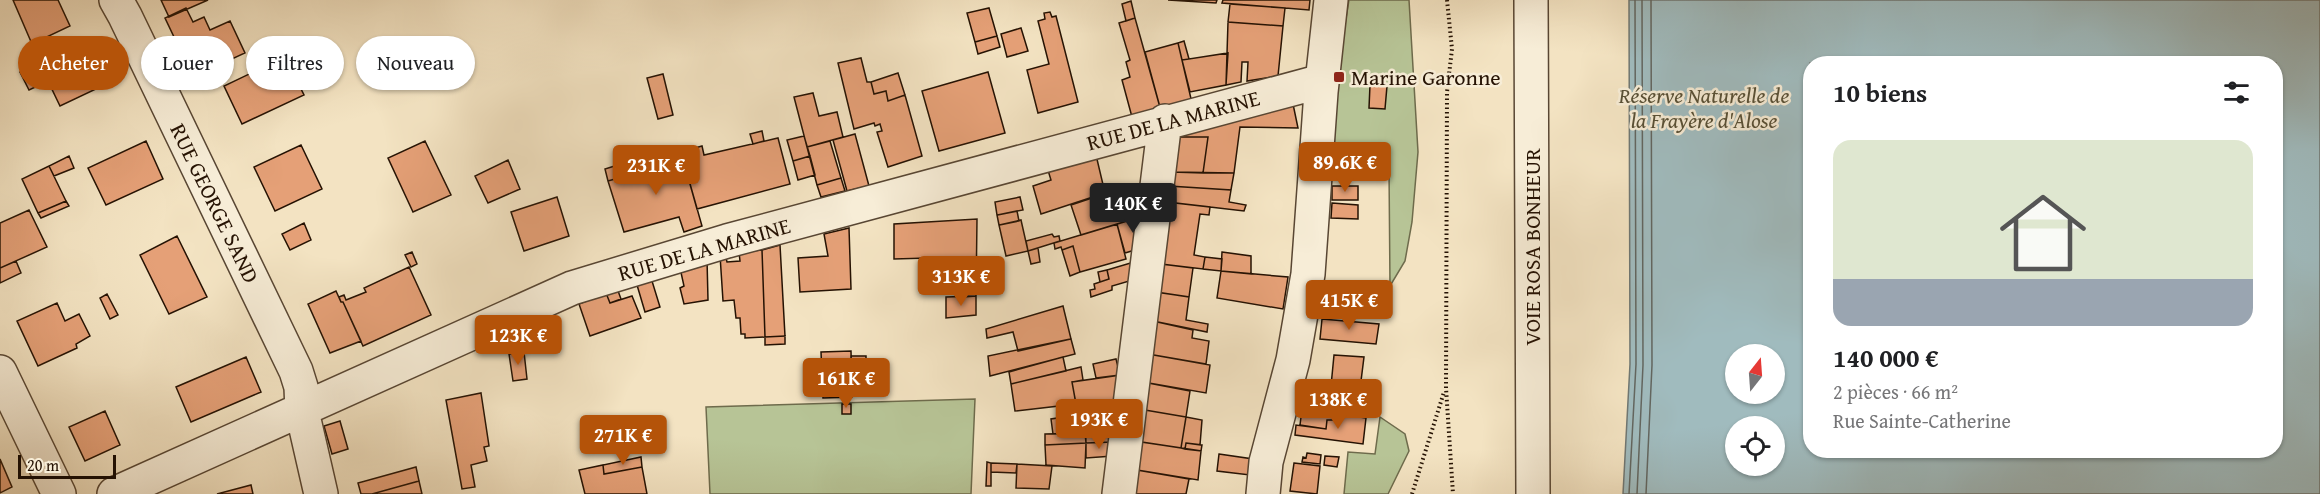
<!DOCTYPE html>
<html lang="fr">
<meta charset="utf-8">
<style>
:root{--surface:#fff;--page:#f2f2f2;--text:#202124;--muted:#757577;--accent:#b45309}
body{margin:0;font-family:"Gentium Book Plus",serif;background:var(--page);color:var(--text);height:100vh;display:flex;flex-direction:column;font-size:22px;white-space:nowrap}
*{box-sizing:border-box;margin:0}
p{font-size:20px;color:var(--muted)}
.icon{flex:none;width:33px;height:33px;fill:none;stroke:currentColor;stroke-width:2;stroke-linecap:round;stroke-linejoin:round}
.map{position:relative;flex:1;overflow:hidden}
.side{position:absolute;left:1803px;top:56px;width:480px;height:402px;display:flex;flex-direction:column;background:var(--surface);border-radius:24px;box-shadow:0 2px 4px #0004}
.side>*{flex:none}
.banner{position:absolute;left:18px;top:36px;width:570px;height:54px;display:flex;gap:12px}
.needle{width:39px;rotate:17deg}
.buttons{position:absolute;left:1725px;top:344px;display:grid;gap:12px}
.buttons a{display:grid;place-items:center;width:60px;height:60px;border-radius:50%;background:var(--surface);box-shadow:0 2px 4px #0004;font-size:30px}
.scale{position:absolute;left:18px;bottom:15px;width:98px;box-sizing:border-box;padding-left:6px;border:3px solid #251203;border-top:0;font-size:16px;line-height:21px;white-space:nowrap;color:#251203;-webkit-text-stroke:4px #f7edd7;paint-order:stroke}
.price{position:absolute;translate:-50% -51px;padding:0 14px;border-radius:6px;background:var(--accent);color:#fff;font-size:20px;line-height:39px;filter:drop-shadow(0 2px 3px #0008)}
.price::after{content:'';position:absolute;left:50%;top:36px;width:18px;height:14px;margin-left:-9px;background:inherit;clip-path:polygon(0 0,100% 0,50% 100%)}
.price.selected{background:#222;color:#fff}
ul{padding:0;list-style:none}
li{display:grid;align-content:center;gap:12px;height:318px;padding:0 30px}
li span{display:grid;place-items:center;height:186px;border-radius:18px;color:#555}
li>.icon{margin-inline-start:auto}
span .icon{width:108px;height:108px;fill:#fffc;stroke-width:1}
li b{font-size:26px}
h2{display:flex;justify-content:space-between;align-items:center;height:72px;padding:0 30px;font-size:26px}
.chip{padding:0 21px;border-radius:27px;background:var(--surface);box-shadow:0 2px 4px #0004;font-size:21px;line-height:54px}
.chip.selected{background:var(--accent);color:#fff}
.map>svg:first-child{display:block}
.green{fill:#b7c496;stroke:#6e6b4c;stroke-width:1.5}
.water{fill:#a0bbbe;stroke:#6f7773;stroke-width:1.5;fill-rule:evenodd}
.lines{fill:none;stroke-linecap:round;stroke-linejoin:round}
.shore{stroke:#626660;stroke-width:1.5}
.building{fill:#e5a077;stroke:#251203;stroke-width:1.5}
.minor-casing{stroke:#584633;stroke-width:36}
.path{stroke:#251203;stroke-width:4;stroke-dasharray:1.5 3;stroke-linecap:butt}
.minor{stroke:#f7edd7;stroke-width:33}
.poi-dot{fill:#8f2418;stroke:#f7edd7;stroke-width:2}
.labels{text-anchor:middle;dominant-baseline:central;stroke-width:5;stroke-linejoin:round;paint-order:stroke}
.poi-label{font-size:22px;fill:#251203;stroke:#f7edd7;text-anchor:start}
.park-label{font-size:22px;font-style:italic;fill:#585036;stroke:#f7edd7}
.street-label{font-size:22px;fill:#251203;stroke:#f7edd7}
</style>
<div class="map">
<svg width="2320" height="494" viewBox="0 0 2320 494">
<rect width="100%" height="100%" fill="#f3e3c2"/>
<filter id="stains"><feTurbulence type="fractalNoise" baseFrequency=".00333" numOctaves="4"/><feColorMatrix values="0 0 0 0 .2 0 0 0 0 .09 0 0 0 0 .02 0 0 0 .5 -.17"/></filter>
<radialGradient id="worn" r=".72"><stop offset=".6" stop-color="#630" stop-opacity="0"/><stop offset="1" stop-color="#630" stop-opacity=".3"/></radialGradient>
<path class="green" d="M1349,0H1409L1418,152L1412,222L1405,261L1390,286L1389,168L1331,162L1335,86Z
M975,399L971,494H710L706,407Z
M1380,417L1405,434L1409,451L1388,494H1344L1348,452L1375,454Z"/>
<path class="water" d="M1629,0H2320V494H1623L1630,364ZM1810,63H2276V450H1810ZM1736,354H1774V393H1736ZM1736,426H1774V465H1736Z"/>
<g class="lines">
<path class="shore" d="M1629,494L1636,364L1635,0
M1637,494L1643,365L1642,0
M1646,494L1652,365L1651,0"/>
</g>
<path class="building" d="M13,0H58L70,26L32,44Z
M161,0H208L169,17Z
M1168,0H1217L1216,3Z
M1223,0H1310L1309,10L1222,3Z
M1131,1L1135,18L1126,21L1122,4Z
M1230,4L1285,8L1283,26L1228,22Z
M186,8L193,22L204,17L210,30L230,21L245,53L197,75L189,58L185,60L165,18Z
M989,8L997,36L975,42L967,13Z
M1050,12L1052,17L1056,16L1078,102L1038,113L1027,70L1049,64L1038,21L1045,19L1044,13Z
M1135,18L1161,111L1132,117L1122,80L1130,77L1126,62L1130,60L1119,23Z
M1228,22L1283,26L1278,76L1247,81L1248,62H1242L1241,82L1226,85Z
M1021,28L1028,51L1007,57L1001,34Z
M997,36L1000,47L978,54L975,42Z
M1184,41L1189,59L1182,60L1178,43Z
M1178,43L1192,103L1161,111L1145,52Z
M100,47L115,80L60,106L48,81L59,76L57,72L67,68L66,64Z
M1228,53L1226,85L1190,92L1182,60Z
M285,57L304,95L242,124L224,86Z
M51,58L59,76L29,90L20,72Z
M861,58L867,82H871L874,94L886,91L888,101L905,95L922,156L888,167L877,132L882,131L880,124L875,126L874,123L854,129L838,63Z
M988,72L1005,133L939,151L922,91Z
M898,73L905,95L888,101L886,91L874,94L871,82Z
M663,74L673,115L658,119L647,78Z
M1370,85L1387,86L1385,109L1369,108Z
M813,93L819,116L837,112L843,137L807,147L794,97Z
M1293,104L1298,128L1240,127L1234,173H1203L1208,137H1176Z
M762,131L764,141L753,144L750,134Z
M855,134L869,186L847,191L833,140Z
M804,136L810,156L793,161L787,140Z
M1176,137H1208L1203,173L1172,172Z
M778,138L790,184L697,209L681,152L702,146L704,155Z
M146,141L163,179L106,205L88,168Z
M425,141L451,195L413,212L388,158Z
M830,141L841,178L817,185L807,147Z
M301,145L322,189L275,211L254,167Z
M681,152L702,226L684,232L679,217L624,232L608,181L652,168L650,161Z
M656,153L658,159L650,161L652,168L608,181L605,169Z
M1096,155L1105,193L1041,214L1033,186L1051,180L1047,167Z
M69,156L74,168L54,176L49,166Z
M810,156L815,175L798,180L793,161Z
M508,160L520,189L488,203L475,176Z
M49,166L66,201L38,213L22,179Z
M1172,172L1234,173L1231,190L1169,186Z
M841,178L845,191L821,197L817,185Z
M1169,186L1231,190L1229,202L1246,205L1244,211L1167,202Z
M1332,186H1358V200H1332Z
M1125,187L1134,219L1081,235L1071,205Z
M557,197L569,236L524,251L511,212Z
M1020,197L1023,210L997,215L995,202Z
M66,201L69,206L41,218L38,213Z
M1167,202L1210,207L1209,215L1200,214L1194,255L1205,257L1203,269L1161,264Z
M1332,203L1358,205V219L1331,218Z
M29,210L47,247L0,268V223Z
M1017,211L1019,221L999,225L997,215Z
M1146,215L1145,247L1125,253L1117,224Z
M977,219L976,296L963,297V257L894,259V224Z
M1021,220L1028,251L1006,256L999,225Z
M304,223L311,240L290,250L282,234Z
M1117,224L1126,259L1080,272L1073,246L1062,250L1061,247L1055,249L1054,243Z
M849,228L851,289L800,292L798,258L828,256L824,234Z
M1052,234L1054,237L1059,236L1060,241L1028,251L1026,241Z
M177,236L207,297L169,314L140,255Z
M780,245L785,336L765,337L762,250Z
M1073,246L1080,272L1070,276L1062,250Z
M1038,248L1040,262L1031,264L1028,251Z
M762,250L765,337L745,338V334H741L740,318H736L734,300L723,301L720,255L725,254L727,262L740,261L739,252Z
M412,252L417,264L411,267L405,255Z
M1222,252L1251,256V274L1221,271Z
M1205,257L1222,259L1221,271L1203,269Z
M707,259L708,300L684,304L680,288L684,286L680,268Z
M1144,259L1143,277L1112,286V290L1091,297L1090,290L1095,289L1094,284L1109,279L1107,270Z
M16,261L21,273L0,283V268Z
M1161,264L1193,268L1189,297L1156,292Z
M409,267L431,315L363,346L343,302H341L339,297L344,295L346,300L366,292L364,288Z
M1107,270L1109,279L1100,282L1098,272Z
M1221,271L1288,277L1283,309L1217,298Z
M652,281L660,307L645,312L637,285Z
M617,288L621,299L610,303L606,293Z
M336,291L341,302H343L361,341L330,353L308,304Z
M1156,292L1189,297L1186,320L1208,324L1207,332L1153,321Z
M606,293L610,303L632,296L641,318L590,336L579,304Z
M107,294L118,315L110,319L100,298Z
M976,296V315L946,318V297Z
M57,303L65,321L79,314L90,336L76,344L77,348L38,366L17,321Z
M1063,306L1071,339L1018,351L1013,332L987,338L986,329Z
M1322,319L1379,324L1376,344L1320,339Z
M1153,321L1193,330L1192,338L1209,341L1206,364L1148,354Z
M785,336V344L765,345V337Z
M1071,339L1075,354L990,376L988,356Z
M851,351L852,397L823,398L821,352Z
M524,352L527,379L513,381L509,354Z
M1148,354L1210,365L1206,393L1143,382Z
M1334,355L1364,357L1360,389L1331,386Z
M851,356H866V377H851Z
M246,357L261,392L191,422L176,387Z
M1063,357L1066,371L1011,384L1009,372Z
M1116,359L1120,375L1096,378L1093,364Z
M1081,367L1083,380L1072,382L1076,404L1015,411L1011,384Z
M1121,375L1116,402L1076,404L1072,382Z
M1143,382L1190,391L1186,417L1139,409Z
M1331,386L1360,389L1358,417L1328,412Z
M481,393L489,446L484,447L487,461L471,465L475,487L462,489L446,400Z
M842,404H851V414H842Z
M1115,409L1113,442L1086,443L1085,415Z
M1139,409L1186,417L1181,448L1135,441Z
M1302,409L1334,413L1333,420H1327L1326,429L1300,425Z
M105,411L120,445L85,461L69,427Z
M1334,413L1366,418L1363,444L1295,435L1296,425L1326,429L1327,420H1333Z
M1078,415H1085V433L1053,434L1051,419Z
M1186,417L1202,420L1200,445L1186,443L1185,449L1181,448Z
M340,421L348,449L332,454L324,426Z
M1085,433L1086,443L1045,445V434Z
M1135,441L1201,451L1198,480L1131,469Z
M1113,442V456L1086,458V443Z
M1086,443L1085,468L1046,465L1045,445Z
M1186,443L1202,445L1201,451L1185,449Z
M1307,453L1321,455L1320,464L1302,462L1303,457L1306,458Z
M1219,454L1253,459L1250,475L1217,471Z
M1325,456L1339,457L1337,467L1324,465Z
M641,457L642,467L604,474L603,465Z
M0,459L12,487L0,493Z
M987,462L991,463V486H986Z
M991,463L1017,464L1016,473L991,472Z
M1294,463L1320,466L1317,494L1290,491Z
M1017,464L1052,466L1049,489L1016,488Z
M603,465L604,474L642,467L647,494H585L579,470Z
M416,467L419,481L372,494H361L358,483Z
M1131,469L1189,479L1186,494H1128Z
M419,481L422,494H372Z
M251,485L253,494H217Z"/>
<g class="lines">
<g class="minor-casing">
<path id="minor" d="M116,0L125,16L296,371L301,387L302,411L321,494
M1531,0L1533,494
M0,372L59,494
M114,494L572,288L727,241L1322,81
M1119,494L1165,121
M1263,494L1266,462L1293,360L1308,274L1321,92L1331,0"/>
</g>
<path class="path" d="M1447,0L1452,49L1447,92L1446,388L1453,494
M1412,494L1444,392"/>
<use href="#minor" class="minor"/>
</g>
<rect class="poi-dot" x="1333" y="71" width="12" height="12" rx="3"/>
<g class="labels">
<g class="poi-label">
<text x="1351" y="77">Marine Garonne</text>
</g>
<g class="park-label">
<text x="1704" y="95">Réserve Naturelle de<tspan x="1704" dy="25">la Frayère d'Alose</tspan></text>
</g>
<g class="street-label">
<text transform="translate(1173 120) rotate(-15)">RUE DE LA MARINE</text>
<text transform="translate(215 203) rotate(64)">RUE GEORGE SAND</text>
<text transform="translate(1532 247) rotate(-90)">VOIE ROSA BONHEUR</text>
<text transform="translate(704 249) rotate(-16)">RUE DE LA MARINE</text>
</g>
</g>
<rect width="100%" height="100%" filter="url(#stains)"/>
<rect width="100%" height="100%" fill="url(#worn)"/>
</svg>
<div class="buttons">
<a><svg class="needle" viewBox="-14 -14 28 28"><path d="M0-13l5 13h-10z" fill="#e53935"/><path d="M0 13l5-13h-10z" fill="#757577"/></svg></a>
<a><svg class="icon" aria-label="locate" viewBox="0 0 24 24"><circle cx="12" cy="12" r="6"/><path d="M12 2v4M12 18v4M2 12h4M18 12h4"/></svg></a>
</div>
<div class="scale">20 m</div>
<b class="price" style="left:1345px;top:193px">89.6K €</b>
<b class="price" style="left:656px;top:196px">231K €</b>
<b class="price selected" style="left:1133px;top:234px">140K €</b>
<b class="price" style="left:961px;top:307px">313K €</b>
<b class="price" style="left:1349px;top:331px">415K €</b>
<b class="price" style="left:518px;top:366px">123K €</b>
<b class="price" style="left:846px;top:409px">161K €</b>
<b class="price" style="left:1338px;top:430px">138K €</b>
<b class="price" style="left:1099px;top:450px">193K €</b>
<b class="price" style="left:623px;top:466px">271K €</b>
<div class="banner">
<a class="chip selected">Acheter</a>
<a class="chip">Louer</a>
<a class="chip">Filtres</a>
<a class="chip">Nouveau</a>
</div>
<section class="side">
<h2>10 biens<svg class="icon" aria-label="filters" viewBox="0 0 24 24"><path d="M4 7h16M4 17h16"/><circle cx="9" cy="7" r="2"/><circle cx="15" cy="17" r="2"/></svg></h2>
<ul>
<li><span style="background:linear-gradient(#dfe7d0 75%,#9aa5b1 0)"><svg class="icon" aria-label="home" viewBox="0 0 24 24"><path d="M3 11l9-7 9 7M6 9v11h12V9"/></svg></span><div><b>140 000 €</b><p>2 pièces · 66 m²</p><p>Rue Sainte-Catherine</p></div></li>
</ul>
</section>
</div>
